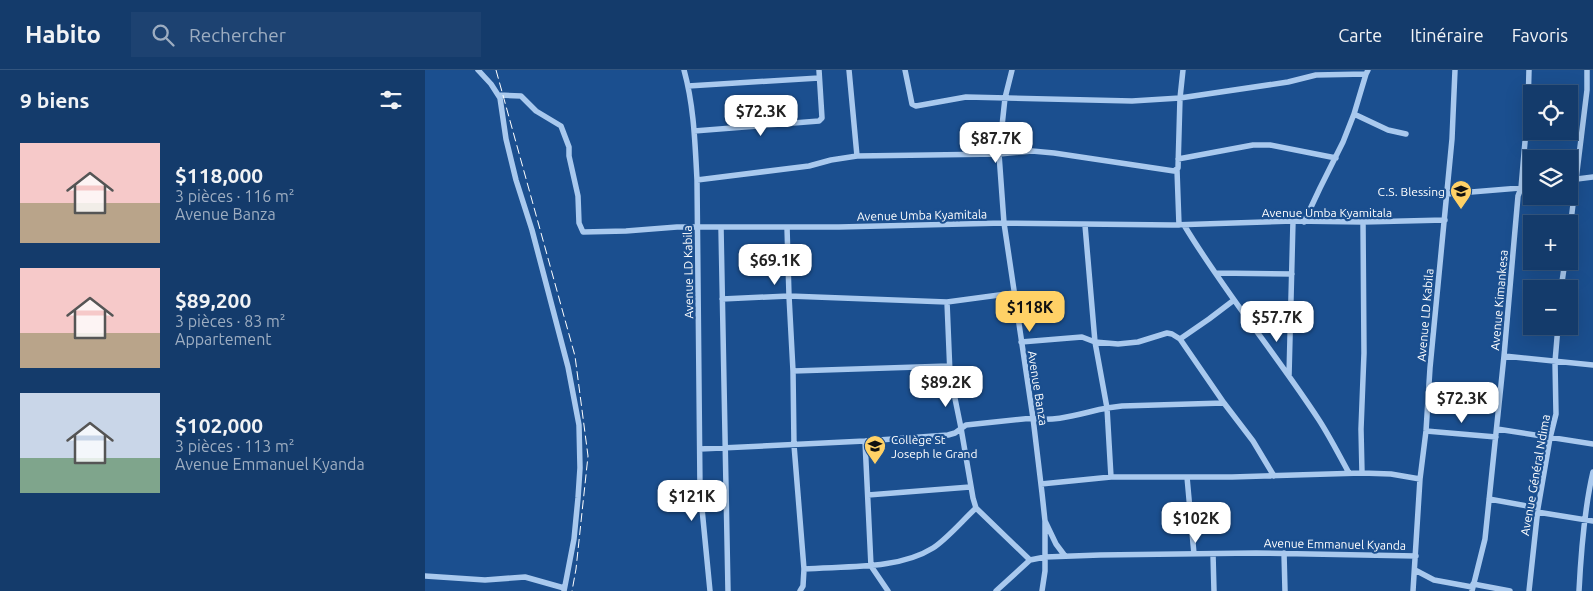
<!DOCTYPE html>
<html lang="fr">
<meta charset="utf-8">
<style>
:root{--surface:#143b6b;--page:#1d4271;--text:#f1f3f6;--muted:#9dadc1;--line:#33557e;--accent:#ffd166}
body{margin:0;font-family:Ubuntu,sans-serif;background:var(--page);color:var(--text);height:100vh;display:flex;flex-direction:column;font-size:19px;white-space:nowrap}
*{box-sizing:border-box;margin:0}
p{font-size:16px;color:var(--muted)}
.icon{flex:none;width:28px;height:28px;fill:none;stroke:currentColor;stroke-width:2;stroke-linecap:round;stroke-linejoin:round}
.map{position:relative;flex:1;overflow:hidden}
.details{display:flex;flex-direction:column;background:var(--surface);width:425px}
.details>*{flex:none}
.tools{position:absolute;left:1098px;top:15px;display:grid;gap:10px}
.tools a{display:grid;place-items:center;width:55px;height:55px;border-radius:0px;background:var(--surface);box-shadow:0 5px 20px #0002,0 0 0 1px var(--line);font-size:25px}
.price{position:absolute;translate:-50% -42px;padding:0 11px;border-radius:10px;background:#fff;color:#222;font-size:16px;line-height:32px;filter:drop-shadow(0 1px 2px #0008)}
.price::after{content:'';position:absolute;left:50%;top:30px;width:15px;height:11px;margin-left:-8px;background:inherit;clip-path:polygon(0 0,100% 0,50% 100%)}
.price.selected{background:var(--accent);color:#111}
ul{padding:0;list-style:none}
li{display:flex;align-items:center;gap:15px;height:125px;padding:0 20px}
li span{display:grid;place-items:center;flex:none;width:140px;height:100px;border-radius:0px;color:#555}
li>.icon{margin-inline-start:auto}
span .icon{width:60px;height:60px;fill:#fffc;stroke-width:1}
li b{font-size:21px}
h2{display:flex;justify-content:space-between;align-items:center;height:60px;padding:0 20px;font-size:21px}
header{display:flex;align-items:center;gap:30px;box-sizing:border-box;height:70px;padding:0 25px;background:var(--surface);border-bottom:1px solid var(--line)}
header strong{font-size:24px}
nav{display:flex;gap:28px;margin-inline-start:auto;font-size:18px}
.search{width:350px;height:45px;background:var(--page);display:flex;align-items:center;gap:12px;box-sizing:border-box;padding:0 18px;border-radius:0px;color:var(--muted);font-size:19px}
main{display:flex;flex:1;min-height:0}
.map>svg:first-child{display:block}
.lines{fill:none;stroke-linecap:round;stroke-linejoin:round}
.minor{stroke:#a9c9ee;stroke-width:5.5}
.rail{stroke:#fff;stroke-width:1;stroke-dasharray:9 4;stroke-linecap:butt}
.labels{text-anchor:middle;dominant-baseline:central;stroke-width:4.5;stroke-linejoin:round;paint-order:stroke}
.poi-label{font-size:12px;fill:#fff;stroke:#1b4f8f;text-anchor:end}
.street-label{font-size:12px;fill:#fff;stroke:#1b4f8f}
</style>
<header>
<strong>Habito</strong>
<div class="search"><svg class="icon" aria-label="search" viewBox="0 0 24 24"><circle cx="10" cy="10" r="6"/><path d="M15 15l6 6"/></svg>Rechercher</div>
<nav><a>Carte</a><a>Itinéraire</a><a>Favoris</a></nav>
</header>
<main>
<section class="details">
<h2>9 biens<svg class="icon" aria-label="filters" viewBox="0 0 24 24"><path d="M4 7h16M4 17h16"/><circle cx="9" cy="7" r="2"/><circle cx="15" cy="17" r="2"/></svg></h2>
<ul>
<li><span style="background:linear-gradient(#f6c9c9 60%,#b9a48a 0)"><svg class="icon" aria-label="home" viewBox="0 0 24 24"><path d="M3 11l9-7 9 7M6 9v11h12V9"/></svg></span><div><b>$118,000</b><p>3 pièces · 116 m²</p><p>Avenue Banza</p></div></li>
<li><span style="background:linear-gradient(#f6c9c9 65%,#b9a48a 0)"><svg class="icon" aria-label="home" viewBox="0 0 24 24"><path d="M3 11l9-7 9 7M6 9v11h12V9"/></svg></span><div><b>$89,200</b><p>3 pièces · 83 m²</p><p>Appartement</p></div></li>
<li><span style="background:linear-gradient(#c9d6e8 65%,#7fa58c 0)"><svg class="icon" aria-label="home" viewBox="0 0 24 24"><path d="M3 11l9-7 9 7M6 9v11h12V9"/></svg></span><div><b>$102,000</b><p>3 pièces · 113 m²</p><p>Avenue Emmanuel Kyanda</p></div></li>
</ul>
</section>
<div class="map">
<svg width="1168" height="521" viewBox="0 0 1168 521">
<rect width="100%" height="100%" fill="#1b4f8f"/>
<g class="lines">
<path class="minor" d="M53,0L66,14L75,28L81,69L91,110L107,160L143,297L154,355L155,398L153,428L149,469L139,521
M259,0C269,36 270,73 272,110L275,418L285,521
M424,0L432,86
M480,0L487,34L491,36L541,27L707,31L755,28L863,12L891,5L941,4L943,0
M587,0L580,28L574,84L579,153L608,348L617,423L620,451V501L617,521
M263,16L394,8
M74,25L96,26L111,41L136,56L144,77V86L153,126L154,153L158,162L201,161L252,157H414L579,153L747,155L868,151L938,152L1020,150
M929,44L963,60L981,64
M269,61L394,51L397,48L394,0
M753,89L828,75H845L911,88
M752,100L754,155
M272,110L384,96L406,90L432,86L574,84L607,81L629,83L749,101L753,98L755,28L758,0
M1144,110L1168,107
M1022,124L1106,117
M879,152L895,118L918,72L929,44L941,4
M660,155L670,272L693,274L713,272L742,263L747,264L755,269
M759,155C800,223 851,284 894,350C905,367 914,385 924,403
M362,157L364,226L368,301L369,375L379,499
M296,158L303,521
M1144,167L1162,20V0
M791,203L867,204
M1136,219L1140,191
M297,229L364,226L522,232L589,223
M522,232L525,304L536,358L548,428L551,438L605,490
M596,272L657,267L670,272L682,338L697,336L799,333L828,371L849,406
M1079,286L1168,295
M368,301L524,296
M864,306L868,151
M799,333L755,269L784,249L809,230
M1072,359L1168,374
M1001,361L1071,367
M440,371L446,496L463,521
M275,379L440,371L523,365L530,363L541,355L608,348C630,353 660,342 682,338L686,407
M937,403L936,359L939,283L938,152
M762,407L769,484
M616,414L686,407H807L937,403L966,404L995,409
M443,425L545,417
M1064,429L1113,438
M1112,442L1168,451
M620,451L631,474L640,486
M859,483L860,521
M788,484L789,521
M990,500L1009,510L1047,517
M0,506L60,510L100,507L139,518
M1048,514L1085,521
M375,521L378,516L379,499C419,496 473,500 508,478C522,469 538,450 551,438
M571,521L605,490L620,487L675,485L831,483L991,486
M988,521L995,409L1001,361L1005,298L1027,69L1030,0
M1047,521L1060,469L1079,286L1093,126L1096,118L1103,37L1104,0
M1104,521L1113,438L1125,368L1131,344L1130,292L1133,256
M1154,521C1156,482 1159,440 1168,402"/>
<path class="rail" d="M71,0L150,286L163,386L151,499L147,521"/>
</g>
<defs>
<g id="school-pin" transform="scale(1.125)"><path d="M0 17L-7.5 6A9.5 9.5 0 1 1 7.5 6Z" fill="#ffd166" stroke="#1b4f8f"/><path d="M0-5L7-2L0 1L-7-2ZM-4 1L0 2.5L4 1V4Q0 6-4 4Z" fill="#111"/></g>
</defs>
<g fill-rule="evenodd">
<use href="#school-pin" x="1036" y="121"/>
<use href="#school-pin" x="450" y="376"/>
</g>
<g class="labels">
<g class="poi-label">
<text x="1020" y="121">C.S. Blessing</text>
<text x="466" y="369" text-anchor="start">Collège St<tspan x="466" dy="14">Joseph le Grand</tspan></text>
</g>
<g class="street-label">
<text x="902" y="142">Avenue Umba Kyamitala</text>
<text transform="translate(497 145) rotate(-1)">Avenue Umba Kyamitala</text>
<text transform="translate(263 202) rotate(-91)">Avenue LD Kabila</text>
<text transform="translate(1074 230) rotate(-85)">Avenue Kimankesa</text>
<text transform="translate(1000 245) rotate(-85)">Avenue LD Kabila</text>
<text transform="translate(613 318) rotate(81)">Avenue Banza</text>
<text transform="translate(1110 405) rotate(-80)">Avenue Général Ndima</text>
<text transform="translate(910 474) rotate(1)">Avenue Emmanuel Kyanda</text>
</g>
</g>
</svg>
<div class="tools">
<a><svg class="icon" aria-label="locate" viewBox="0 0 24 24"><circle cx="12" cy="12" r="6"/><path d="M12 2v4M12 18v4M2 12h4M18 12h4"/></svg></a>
<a><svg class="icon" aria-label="layers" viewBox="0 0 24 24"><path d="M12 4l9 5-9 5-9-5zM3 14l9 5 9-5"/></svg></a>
<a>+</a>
<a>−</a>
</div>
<b class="price" style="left:336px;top:67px">$72.3K</b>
<b class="price" style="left:571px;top:94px">$87.7K</b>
<b class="price" style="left:350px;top:216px">$69.1K</b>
<b class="price selected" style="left:605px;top:263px">$118K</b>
<b class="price" style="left:852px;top:273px">$57.7K</b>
<b class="price" style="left:521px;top:338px">$89.2K</b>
<b class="price" style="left:1037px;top:354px">$72.3K</b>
<b class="price" style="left:267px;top:452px">$121K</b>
<b class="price" style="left:771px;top:474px">$102K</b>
</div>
</main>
